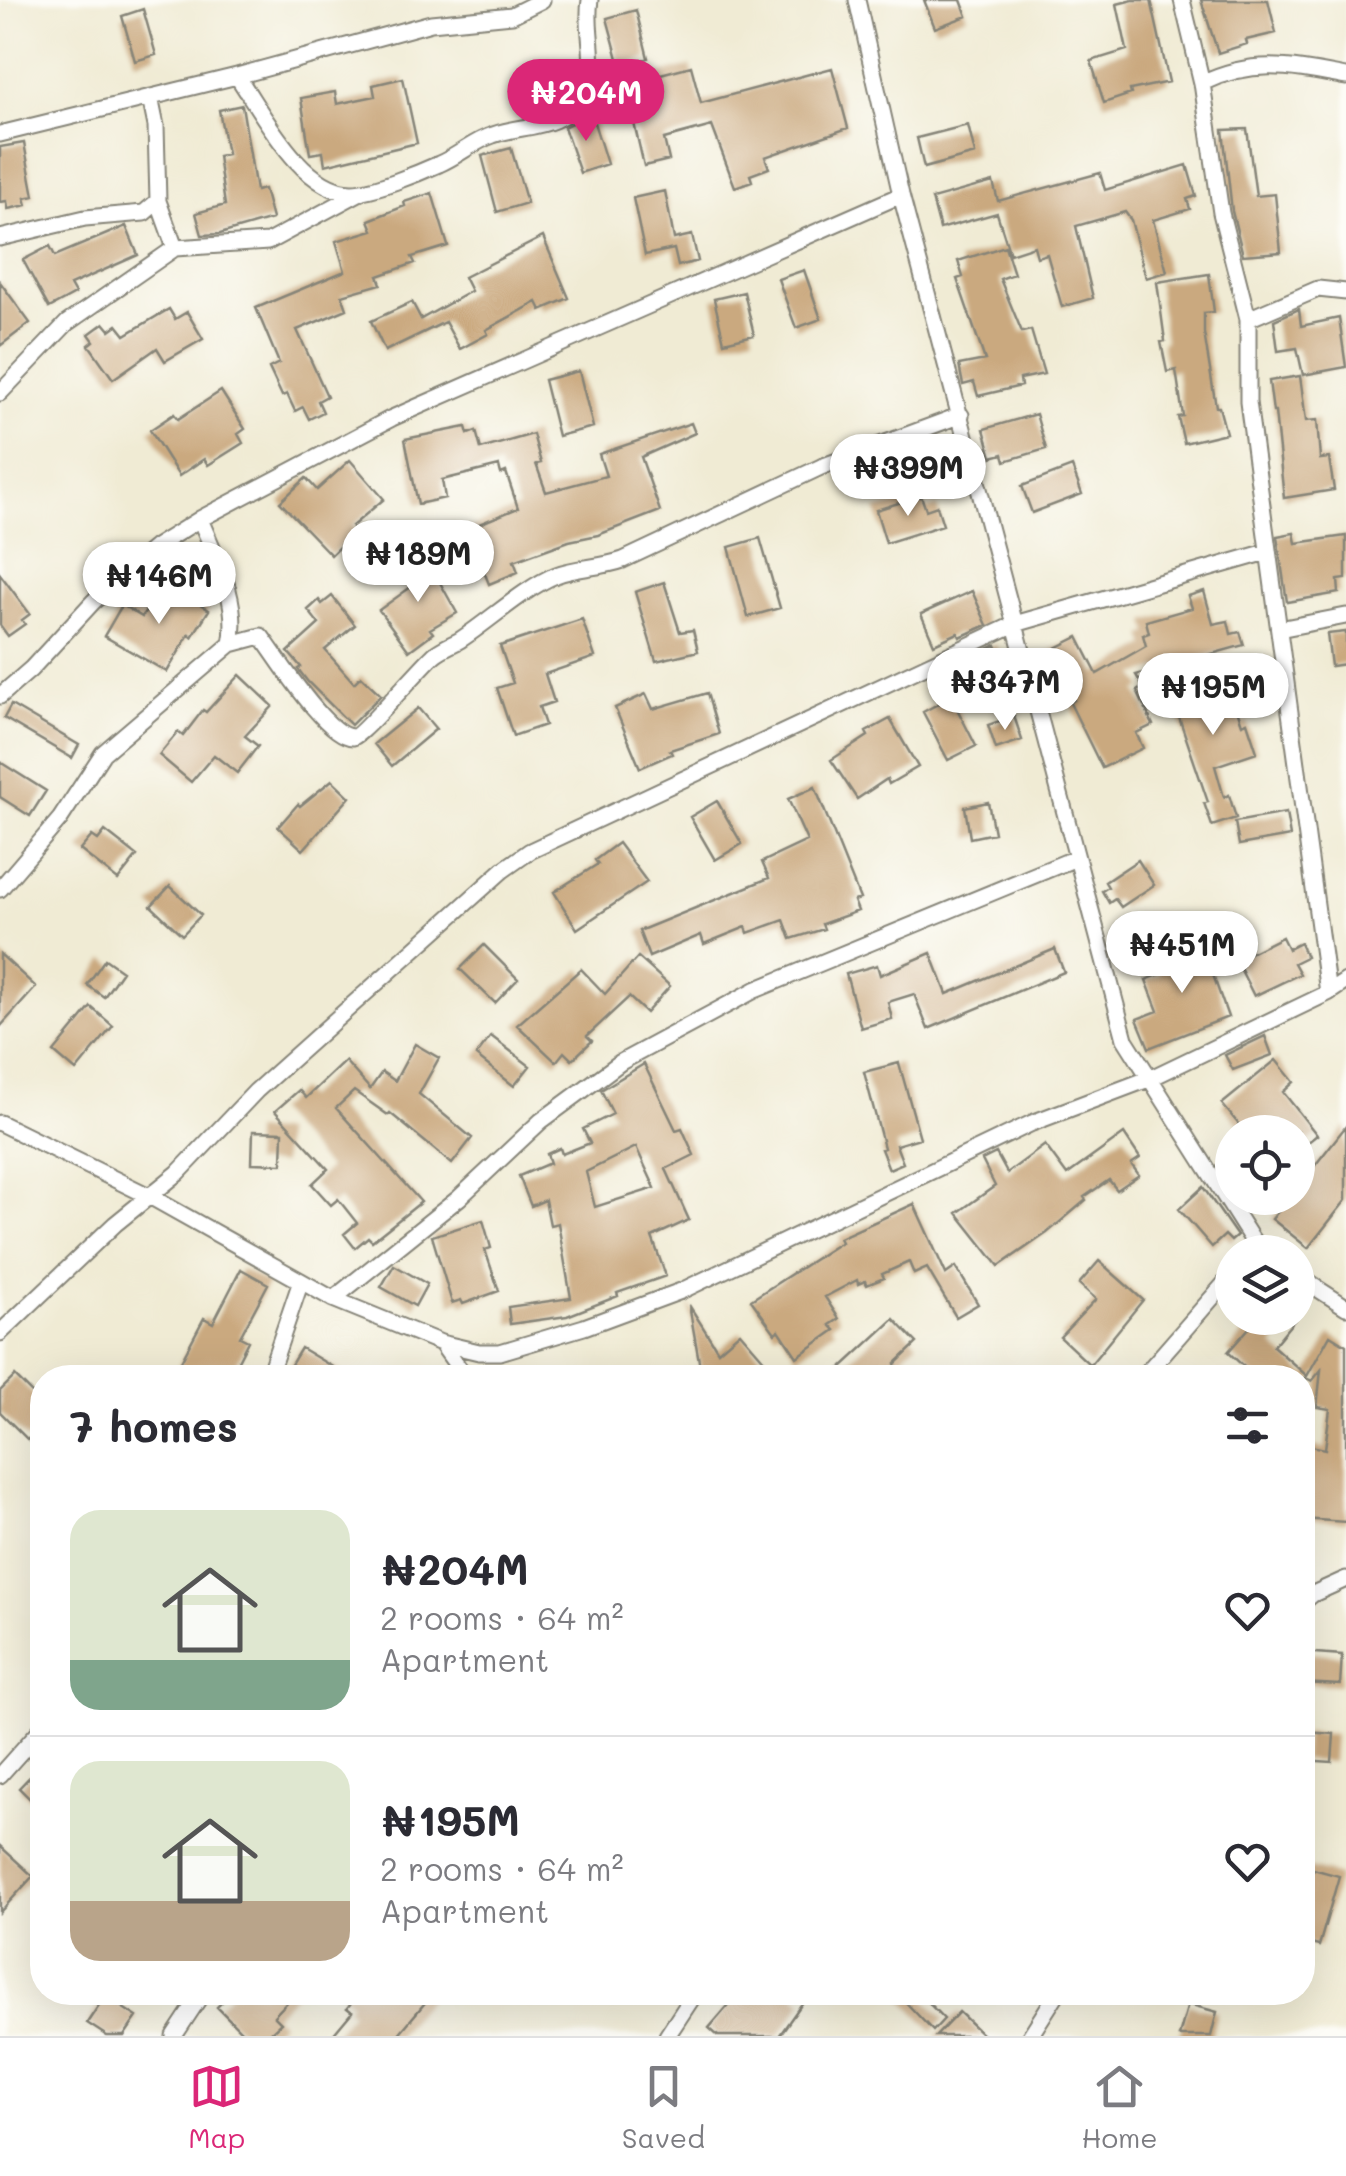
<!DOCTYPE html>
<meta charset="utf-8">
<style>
:root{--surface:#fff;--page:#f7f7f7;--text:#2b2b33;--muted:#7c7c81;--line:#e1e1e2;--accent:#db2777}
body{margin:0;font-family:Mali,sans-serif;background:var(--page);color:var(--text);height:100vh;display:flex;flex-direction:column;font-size:38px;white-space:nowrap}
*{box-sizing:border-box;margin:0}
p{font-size:32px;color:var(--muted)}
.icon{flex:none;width:55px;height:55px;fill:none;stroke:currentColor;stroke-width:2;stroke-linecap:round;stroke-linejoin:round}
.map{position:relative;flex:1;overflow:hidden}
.details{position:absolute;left:30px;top:1365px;width:1285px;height:640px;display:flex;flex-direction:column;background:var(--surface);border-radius:40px;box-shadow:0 10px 40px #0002}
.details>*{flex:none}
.controls{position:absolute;left:1215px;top:1115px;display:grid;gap:20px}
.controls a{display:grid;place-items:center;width:100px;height:100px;border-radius:50%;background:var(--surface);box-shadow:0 10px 40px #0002;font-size:50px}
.price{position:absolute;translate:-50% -85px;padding:0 22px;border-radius:35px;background:#fff;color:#222;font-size:32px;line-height:65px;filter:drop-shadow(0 2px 5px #0008)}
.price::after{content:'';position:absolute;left:50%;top:60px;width:30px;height:22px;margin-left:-15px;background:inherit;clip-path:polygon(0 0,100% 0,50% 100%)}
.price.selected{background:var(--accent);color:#fff}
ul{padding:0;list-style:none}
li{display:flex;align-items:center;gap:30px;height:250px;padding:0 40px}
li+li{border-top:2px solid var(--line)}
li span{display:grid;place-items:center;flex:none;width:280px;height:200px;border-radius:30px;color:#555}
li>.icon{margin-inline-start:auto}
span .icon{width:120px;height:120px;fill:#fffc;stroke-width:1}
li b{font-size:42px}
h2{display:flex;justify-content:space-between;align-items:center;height:120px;padding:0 40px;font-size:42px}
.tabs{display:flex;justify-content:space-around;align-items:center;height:140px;border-top:2px solid var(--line);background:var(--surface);font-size:28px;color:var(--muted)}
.tabs a{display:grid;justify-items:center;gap:5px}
.tabs .selected{color:var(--accent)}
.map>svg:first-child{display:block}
.building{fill:#caa97f;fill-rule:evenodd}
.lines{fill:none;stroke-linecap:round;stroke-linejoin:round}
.minor-casing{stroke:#868478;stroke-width:19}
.minor{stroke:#fff;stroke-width:15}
</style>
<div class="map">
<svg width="1346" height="2036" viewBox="0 0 1346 2036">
<rect width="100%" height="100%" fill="#fdfcf7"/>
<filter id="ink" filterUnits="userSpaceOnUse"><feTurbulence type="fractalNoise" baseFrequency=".01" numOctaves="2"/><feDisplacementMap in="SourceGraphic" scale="20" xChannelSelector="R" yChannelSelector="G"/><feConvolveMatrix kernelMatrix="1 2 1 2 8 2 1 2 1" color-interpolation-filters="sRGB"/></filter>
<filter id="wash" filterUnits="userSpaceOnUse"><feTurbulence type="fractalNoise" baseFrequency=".0048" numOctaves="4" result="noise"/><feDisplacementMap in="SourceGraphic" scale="40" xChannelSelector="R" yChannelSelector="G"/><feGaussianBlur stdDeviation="2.25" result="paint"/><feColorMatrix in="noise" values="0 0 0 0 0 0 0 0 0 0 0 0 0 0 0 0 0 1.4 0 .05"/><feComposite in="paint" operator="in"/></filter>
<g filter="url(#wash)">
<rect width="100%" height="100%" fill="#f0ebd4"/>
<g id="blocks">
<path class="building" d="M924,0H961L967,16L935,28Z
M1133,0H1151L1169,82L1130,90L1131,94L1104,103L1091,61L1127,50L1117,4Z
M1201,0H1268L1276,33L1246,40L1247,44L1218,53Z
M143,9L156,55L135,61L122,16Z
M636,10L648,58L620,66L607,18Z
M691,66L701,103L832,68L848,128L765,157L769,168L750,175L752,181L735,187L712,126L664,139L669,160L644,166L627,93L656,86L653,76Z
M403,78L417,143L325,165L323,152L310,154L301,98L335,92L337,104L375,96L373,85Z
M242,105L256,191L264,189L272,219L220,234L202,235L196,213L225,205L218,156L227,154L219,110Z
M591,113L607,164L580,173L564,127Z
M968,125L975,154L924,168L917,138Z
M1247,129L1256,196L1275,194L1281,252L1243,255L1232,211L1223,130Z
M24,143L34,196L25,198L27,205L8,209L7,201L0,202V147Z
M511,148L527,203L497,212L482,156Z
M1187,165L1196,196L1187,199L1190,209L1153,220L1167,272L1146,278L1131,220L1125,212L1076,226L1093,298L1062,307L1047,254L1037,257L1034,246L1010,254L997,213L940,229L932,199L993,182L998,201L1100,173L1105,190Z
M665,191L674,239L692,235L698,261L678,266L674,249L645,255L633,198Z
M432,193L448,246L412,257L415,263L378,276L381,284L342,295L347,309L297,330L327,396L318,401L323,412L309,419L303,407L295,411L287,394L282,396L269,368L279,363L256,308L345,271L336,241L373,230L369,220L405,206L404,202Z
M126,226L138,255L70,285L75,294L49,308L23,260L50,246L55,256Z
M543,237L569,298L541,310L537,302L486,330L488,334L460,349L445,322L385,351L371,321L412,302L421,319L471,291L464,277Z
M1005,246L1014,274L1000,279L1022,332L1031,330L1044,374L1020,379L1021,386L978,396L974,382L963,385L959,365L985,360L957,279L963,277L958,261Z
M804,270L821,319L796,328L778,279Z
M1209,274L1214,312L1204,313V333L1216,407H1219L1226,433L1184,443L1178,417L1183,416L1176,370L1167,372L1161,342L1165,341L1157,282Z
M0,282L30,323L0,346Z
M744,292L754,335L724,342L714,299Z
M169,309L175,319L187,312L203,339L165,361L157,348L113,379L89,345L94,341L89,334L104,323L110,330L117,325L125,335Z
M1299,309L1301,326L1339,318L1346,367L1303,375L1297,348L1278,351L1274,320Z
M579,371L593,427L558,436L544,380Z
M1300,376L1306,421L1317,420L1320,459L1329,458L1334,490L1284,498L1275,412H1273L1269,381Z
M221,391L245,429L238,434L243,443L208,465L204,459L179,476L150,430L174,414L178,419Z
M1036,414L1046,449L1005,461L1003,454L992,457L984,429Z
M691,423L695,433L641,457L660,511L598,535L569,541L514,561L518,572L489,584L467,529L518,508L506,472L501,474L499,466L442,480L445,498L418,504L405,439L466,427L468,434L476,431L481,449L533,434L541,463L536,464L546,492L606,476L599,454Z
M350,460L384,499L352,526L356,530L331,555L280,502L306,478L317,490Z
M1072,467L1082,494L1032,513L1022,486Z
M921,496L926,510L937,506L943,525L886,543L876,510Z
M1294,533L1296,543L1346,536V579L1338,580L1339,593L1287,602L1277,536Z
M760,538L780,608L748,617L729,547Z
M424,554L457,613L430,629L433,633L409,651L379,610L411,587L400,568Z
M0,574L30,614L22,620L25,624L8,636L0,625Z
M166,581L209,610L192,637L189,634L167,672L104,636L122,605L142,617Z
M664,582L680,632L693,630L698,651L656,661L635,592Z
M972,591L987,625L960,637L958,633L934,644L921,614Z
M1204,591L1213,624L1228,621L1231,634L1240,632L1244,645L1136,675L1143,687L1137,691L1153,725L1136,733L1143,748L1102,768L1070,703L1074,700L1050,651L1078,637L1097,674L1146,646L1143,635L1149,633L1146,621L1192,608L1188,596Z
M332,596L355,625L325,650L354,683L361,676L381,695L351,725L308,682L298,669L301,667L288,652L319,624L308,610L319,600L322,604Z
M582,619L595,657L545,674L554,702L539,707L545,725L513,736L497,688L513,683L500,646Z
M1346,632V664L1331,666L1327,634Z
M996,645L1008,681L977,691L967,659Z
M240,675L273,706L245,736L258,746L237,773L214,755L191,782L159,755L178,732L183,736L203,710L206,712Z
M1225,675L1242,724L1247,722L1257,752L1215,766L1224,797L1229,795L1236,818L1212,826L1204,803L1208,802L1171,694Z
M707,693L719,734L670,750L672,754L640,768L615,708L646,694L653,709Z
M951,697L976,746L948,760L923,712Z
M11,705L79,745L72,758L4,718Z
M418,708L436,729L392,766L374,744Z
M1014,716L1022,740L996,749L988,725Z
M890,719L918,767L889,784L887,779L857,799L831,760L868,736L866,732Z
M0,762L46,791L30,816L0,797Z
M332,780L350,797L303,850L278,827L298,804L300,806Z
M815,787L860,899L854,901L858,911L822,924L824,929L791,939L784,920L748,933L746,927L704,944L701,935L649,957L639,931L769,878L762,862L807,841L788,799Z
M717,801L742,844L715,860L690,817Z
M988,802L994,833L970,838L965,807Z
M1286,813L1290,836L1239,845L1235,822Z
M105,831L137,856L118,880L80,850L92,836L98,840Z
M618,843L647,882L577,929L554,892L598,864L595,860Z
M1138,860L1154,885L1121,907L1115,899L1109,903L1102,891L1108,887L1105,882Z
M170,886L201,915L182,935L151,906Z
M1282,937L1288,949L1300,943L1306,957L1294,963L1300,974L1254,996L1236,960Z
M1201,941L1228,1017L1149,1048L1137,1019L1158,1011L1146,980L1160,974L1154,961Z
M484,945L518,979L495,1003L460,969Z
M1055,949L1064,972L928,1029L914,994L888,1002L892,1019L861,1028L846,974L877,965L880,975L931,953L947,994Z
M0,954L36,987L0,1027Z
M638,957L670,986L646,1013L629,997L587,1036L592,1041L572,1060L564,1052L556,1062L517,1025L581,969L605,994Z
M105,959L122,971L104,997L87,985Z
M91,1007L113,1026L76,1071L54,1052Z
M491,1036L530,1066L514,1086L476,1056Z
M1265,1036L1272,1055L1233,1070L1225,1055Z
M415,1044L439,1058L419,1094L472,1138L452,1164L390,1113L388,1115L354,1091L336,1108L421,1202L372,1241L368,1237L355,1248L344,1234L357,1223L338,1199L331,1205L312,1184L328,1169L275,1111L299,1090L306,1098L345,1061L370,1089L382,1072L395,1081Z
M1276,1060L1294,1082L1283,1092L1317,1135L1298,1150V1132H1245L1222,1104Z
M899,1063L920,1138L896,1145L903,1163L889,1169L881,1149L884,1148L864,1072Z
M644,1064L676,1130L682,1128L694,1155L666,1169L689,1220L652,1237L666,1276L617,1293L618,1296L567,1316L510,1324L508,1307L571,1298L558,1223L550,1225L545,1200L531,1206L519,1176L550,1163L547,1154L560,1148L562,1154L590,1143L583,1129L613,1114L601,1090ZM636,1147L655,1188L595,1207L586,1172Z
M1346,1126V1200L1308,1248L1272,1219L1289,1198H1298V1187Z
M253,1131L283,1132L282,1164L252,1163Z
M1124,1134L1140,1158L1131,1164L1139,1175L1117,1190L1109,1180L1084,1197L1086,1200L1047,1233L999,1266L957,1213L995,1186L982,1160L996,1153L1007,1173L1045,1145L1067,1175Z
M1203,1187L1237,1236L1231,1241L1225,1235L1212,1247L1179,1209Z
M914,1204L946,1274L956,1267L978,1304L956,1317L927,1268L914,1274L909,1262L882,1274L884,1278L867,1285L865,1281L858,1284L857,1280L825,1297L839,1319L830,1325L835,1330L797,1357L779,1330L775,1333L751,1300L841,1242L839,1238Z
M483,1220L491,1248L485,1250L499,1291L463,1304L461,1300L452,1303L432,1236Z
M1099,1261L1143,1300L1090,1365L1060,1337L1096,1299L1079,1284Z
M394,1265L427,1284L415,1306L381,1287Z
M241,1269L268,1284L240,1337L248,1341L229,1378H172L204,1318L213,1323Z
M689,1305L718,1351L740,1332L773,1370L763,1378H702Z
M1258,1318H1296L1273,1346L1307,1376L1330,1335L1346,1345V1522L1302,1519V1444L1325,1449L1330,1409L1317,1407L1321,1370L1312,1381L1306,1378H1256L1228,1352Z
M894,1319L917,1343L895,1364L897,1367L888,1378H830Z
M301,1348L351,1378H283Z
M15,1376L42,1403V1425L28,1440L0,1412V1391Z
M1302,1652L1342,1655L1340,1685L1302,1683Z
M1305,1732L1334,1734L1332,1762L1303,1760Z
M42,1764V1811L19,1788Z
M0,1846L33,1876L0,1912Z
M1306,1867L1339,1876L1319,1946L1302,1942V1880Z
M232,1992H297L274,2016L281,2023L267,2036H246L217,2007Z
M340,1992H434L397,2036H332L352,2012L347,2008L351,2003Z
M740,1992H791L803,2002L779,2036H718L709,2028Z
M896,1992H918L944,2019L933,2031Z
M105,1996L137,2017L124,2036H107L87,2023Z
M1188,2004L1217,2012L1211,2036H1179Z
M959,2012L984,2036H936Z"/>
</g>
</g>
<g filter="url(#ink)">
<use href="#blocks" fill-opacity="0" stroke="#868478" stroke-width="2.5"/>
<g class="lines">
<g class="minor-casing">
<path id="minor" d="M857,0L901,195L1125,1039L1260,1252
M1182,0L1202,83L1221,213L1248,319V402L1328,993
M237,76C262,112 302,192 352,192C373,192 419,173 439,164C458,156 474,141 493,135C525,124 561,130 581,97C602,61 584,35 590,0
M1202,83C1254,58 1292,67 1346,77
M0,134L237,76L431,23L512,15L542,0
M0,238L85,218L144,213L158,201L156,126L150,97
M175,248L268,242L359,193
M1248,319L1318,289L1346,292
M0,393L67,323L175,248L158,201
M1279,629L1346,616
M231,644L261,636C277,657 327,738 353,737C361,736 421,667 434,655C441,649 451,645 460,640C488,622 526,587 556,575C576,567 601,568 623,560L821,467L961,415
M0,696L31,669L93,602L131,567L155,547L200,519L392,418L901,195
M0,889L60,819L103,753L231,644C240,600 216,558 200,519
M0,1123L151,1197L333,1299L441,1343L479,1352H500L584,1327L681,1291L1032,1123L1151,1078L1328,993L1346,981
M1298,1276L1346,1307
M333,1299L459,1198L541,1121L621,1062L755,990L1076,858
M0,1333L115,1224L178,1173L256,1091L503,870L530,851L1015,624L1267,552
M441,1343L466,1378
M268,1378L301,1281
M1142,1378L1232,1275
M1302,1603L1313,1594L1346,1579
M0,1775L42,1728
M174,2036L203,1992
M667,2036L696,1992
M1030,2036L1058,1992"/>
</g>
<use href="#minor" class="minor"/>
</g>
</g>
</svg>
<div class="controls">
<a><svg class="icon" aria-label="locate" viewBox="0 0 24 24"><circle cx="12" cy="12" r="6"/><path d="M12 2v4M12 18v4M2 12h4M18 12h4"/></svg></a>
<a><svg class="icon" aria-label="layers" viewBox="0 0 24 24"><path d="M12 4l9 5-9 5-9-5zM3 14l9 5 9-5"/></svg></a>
</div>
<b class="price selected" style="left:586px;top:144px">₦204M</b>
<b class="price" style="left:908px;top:519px">₦399M</b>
<b class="price" style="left:418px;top:605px">₦189M</b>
<b class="price" style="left:159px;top:627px">₦146M</b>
<b class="price" style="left:1005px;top:733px">₦347M</b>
<b class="price" style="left:1213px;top:738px">₦195M</b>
<b class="price" style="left:1182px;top:996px">₦451M</b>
<section class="details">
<h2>7 homes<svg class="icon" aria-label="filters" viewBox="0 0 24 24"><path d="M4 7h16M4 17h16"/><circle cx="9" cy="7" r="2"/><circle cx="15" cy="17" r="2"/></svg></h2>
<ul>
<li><span style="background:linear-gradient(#dfe7d0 75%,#7fa58c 0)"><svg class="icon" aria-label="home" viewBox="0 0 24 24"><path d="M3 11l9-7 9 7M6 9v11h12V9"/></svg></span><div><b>₦204M</b><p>2 rooms · 64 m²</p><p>Apartment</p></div><svg class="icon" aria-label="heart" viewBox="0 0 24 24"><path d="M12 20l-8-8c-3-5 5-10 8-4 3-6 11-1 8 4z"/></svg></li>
<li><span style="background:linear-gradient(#dfe7d0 70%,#b9a48a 0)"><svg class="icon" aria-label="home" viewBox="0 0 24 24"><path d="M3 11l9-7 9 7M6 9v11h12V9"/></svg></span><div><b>₦195M</b><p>2 rooms · 64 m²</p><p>Apartment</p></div><svg class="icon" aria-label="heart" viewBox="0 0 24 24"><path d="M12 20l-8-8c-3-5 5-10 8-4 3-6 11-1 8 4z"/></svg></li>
</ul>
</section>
</div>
<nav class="tabs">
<a class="selected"><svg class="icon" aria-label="map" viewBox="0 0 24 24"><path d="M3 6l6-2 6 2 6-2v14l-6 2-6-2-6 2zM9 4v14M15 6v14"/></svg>Map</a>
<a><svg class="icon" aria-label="saved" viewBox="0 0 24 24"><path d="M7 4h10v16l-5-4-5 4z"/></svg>Saved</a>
<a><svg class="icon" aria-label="home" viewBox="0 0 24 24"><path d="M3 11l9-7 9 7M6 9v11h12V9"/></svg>Home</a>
</nav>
